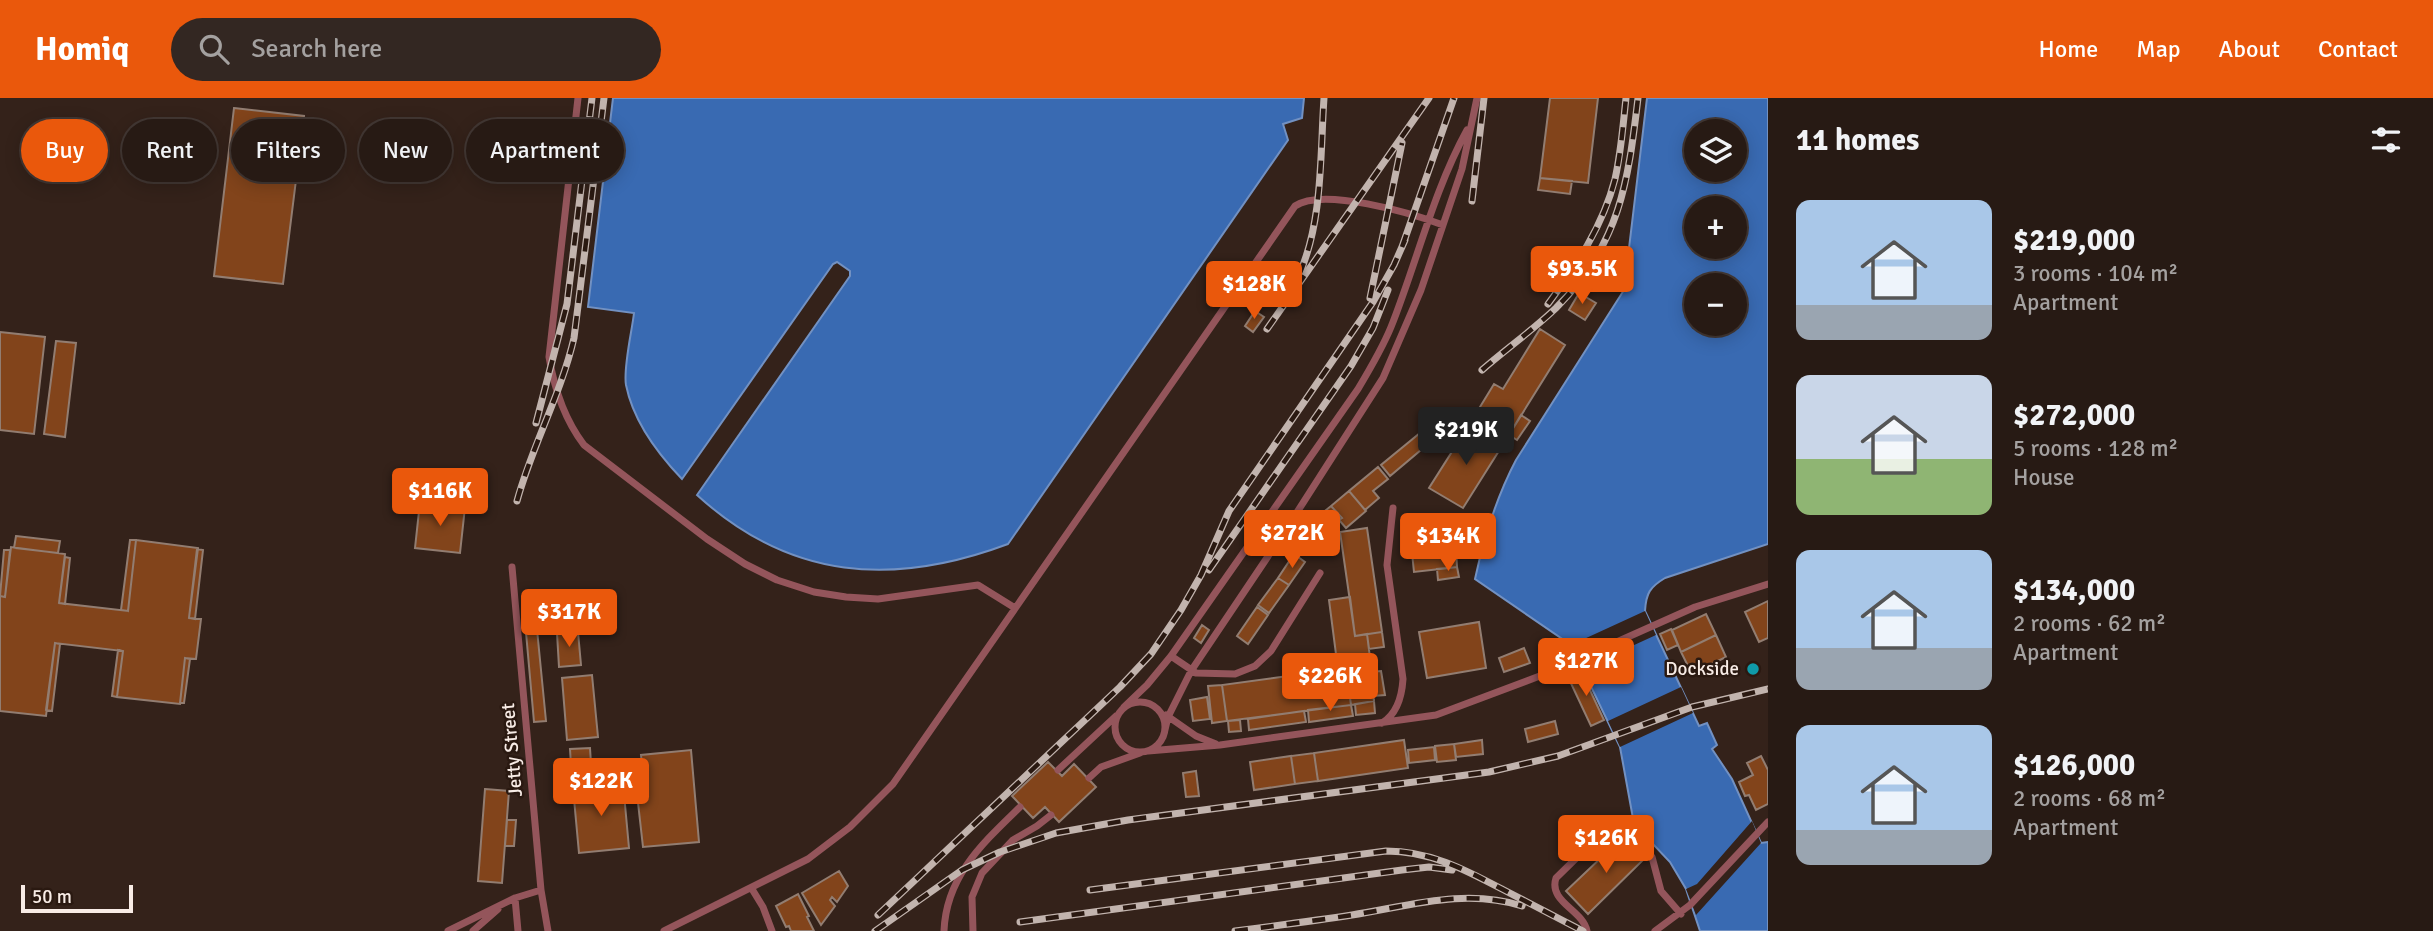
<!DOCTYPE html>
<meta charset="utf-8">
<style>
:root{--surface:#271a14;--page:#332722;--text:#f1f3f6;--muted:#a4a1a0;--line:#433834;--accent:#ea580c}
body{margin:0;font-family:Signika,sans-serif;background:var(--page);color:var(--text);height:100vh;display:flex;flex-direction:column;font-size:26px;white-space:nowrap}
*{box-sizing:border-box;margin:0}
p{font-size:23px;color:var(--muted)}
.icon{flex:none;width:38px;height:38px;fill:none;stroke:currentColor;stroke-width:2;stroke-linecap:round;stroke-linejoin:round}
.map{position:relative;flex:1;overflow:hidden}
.details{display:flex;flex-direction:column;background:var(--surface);width:665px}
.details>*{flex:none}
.top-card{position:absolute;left:21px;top:21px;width:665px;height:63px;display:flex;gap:14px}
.fabs{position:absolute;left:1684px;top:21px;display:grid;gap:14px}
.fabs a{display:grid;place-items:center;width:63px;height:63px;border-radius:50%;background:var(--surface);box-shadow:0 4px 18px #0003,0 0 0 2px var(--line);font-size:35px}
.scale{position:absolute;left:21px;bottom:18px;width:112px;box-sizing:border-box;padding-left:7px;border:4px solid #f8ece6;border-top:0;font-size:19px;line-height:24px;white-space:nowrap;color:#f8ece6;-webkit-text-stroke:5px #2a1911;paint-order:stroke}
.price{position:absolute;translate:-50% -60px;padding:0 16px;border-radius:7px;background:var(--accent);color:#fff;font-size:23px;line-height:46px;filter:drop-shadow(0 2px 4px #0008)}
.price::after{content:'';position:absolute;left:50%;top:42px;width:21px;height:16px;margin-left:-10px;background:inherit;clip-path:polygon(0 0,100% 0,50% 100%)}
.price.selected{background:#222;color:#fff}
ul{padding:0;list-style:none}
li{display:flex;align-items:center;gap:21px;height:175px;padding:0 28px}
li span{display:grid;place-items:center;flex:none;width:196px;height:140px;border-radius:14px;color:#555}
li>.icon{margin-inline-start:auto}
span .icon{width:84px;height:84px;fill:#fffc;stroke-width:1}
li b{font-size:30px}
h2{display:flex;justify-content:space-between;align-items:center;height:84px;padding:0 28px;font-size:30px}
.tag{padding:0 24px;border-radius:32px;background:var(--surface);box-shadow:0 4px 18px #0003,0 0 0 2px var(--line);font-size:24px;line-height:63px}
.tag.selected{background:var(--accent);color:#fff}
header{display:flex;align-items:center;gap:42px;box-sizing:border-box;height:98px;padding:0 35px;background:var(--accent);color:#fff}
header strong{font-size:33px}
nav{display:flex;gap:38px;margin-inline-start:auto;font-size:24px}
.search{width:490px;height:63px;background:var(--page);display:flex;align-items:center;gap:18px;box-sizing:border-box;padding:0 24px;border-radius:38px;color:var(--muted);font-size:26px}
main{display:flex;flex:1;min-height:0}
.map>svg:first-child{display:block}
.water{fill:#396ab2;stroke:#7291c2;stroke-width:2;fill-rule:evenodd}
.pier{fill:#34221a}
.building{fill:#82441b;stroke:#927d71;stroke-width:2}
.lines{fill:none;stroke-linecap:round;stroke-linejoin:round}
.lane{stroke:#94555b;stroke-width:7}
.rail-casing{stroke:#c2b4ae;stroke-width:7}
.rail{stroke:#2a1911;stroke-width:4.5;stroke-dasharray:13;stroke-linecap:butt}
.culture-dot{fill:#0f9aa8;stroke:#2a1911;stroke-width:2.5}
.labels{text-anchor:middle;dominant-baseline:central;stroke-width:5;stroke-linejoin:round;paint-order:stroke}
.poi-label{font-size:19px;fill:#f8ece6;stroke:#2a1911;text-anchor:end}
.street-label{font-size:19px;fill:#f8ece6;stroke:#2a1911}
</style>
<header>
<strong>Homiq</strong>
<div class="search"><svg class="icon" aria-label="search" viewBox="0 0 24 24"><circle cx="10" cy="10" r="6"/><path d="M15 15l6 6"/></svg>Search here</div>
<nav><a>Home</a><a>Map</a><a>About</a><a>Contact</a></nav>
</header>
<main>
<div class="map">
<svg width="1768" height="833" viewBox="0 0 1768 833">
<rect width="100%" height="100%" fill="#34221a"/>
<path class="water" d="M613,0H1304L1302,20L1283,26L1288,42L1008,446C893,489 790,482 697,397L850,178V173L837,164L833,166L682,381C658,356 633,322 626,287C623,270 632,233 634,215L588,209Z
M1647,0H1768V446L1665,480C1650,489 1646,495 1645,513L1699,628L1707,625L1717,647L1712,651L1732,681L1761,745L1768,744V833H1700L1686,791L1670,764L1634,726L1620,649L1571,547L1475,481C1484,439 1496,400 1516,362L1624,192ZM1696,33H1734V72H1696ZM1696,110H1734V149H1696ZM1696,187H1734V226H1696Z"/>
<path class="pier" d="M1645,513L1656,537L1582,571L1571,547Z
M1681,589L1693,615L1620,649L1608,623Z
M1752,723L1761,745L1696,817L1686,791L1697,786Z"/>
<path class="building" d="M1550,0H1598L1588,85L1540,80Z
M234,10L304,18L283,186L214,178Z
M1540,80L1572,83L1570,96L1538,92Z
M1579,195L1596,205L1585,222L1569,212Z
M1255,213L1264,219L1253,234L1245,228Z
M1540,231L1565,247L1502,348L1469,327L1494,286L1503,291Z
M0,234L45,239L34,336L0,332Z
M56,243L76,245L65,339L44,336Z
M1521,317L1530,323L1517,342L1509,337Z
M1469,327L1502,348L1463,410L1429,390Z
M1420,335L1428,346L1390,378L1381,367Z
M1378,369L1388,381L1373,393L1379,400L1365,412L1349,393Z
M1349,393L1366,413L1346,430L1339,422L1342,420L1331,408Z
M420,404L465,409L460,455L415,450Z
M1331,408L1342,420L1337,423L1331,416L1324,422L1320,417Z
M1367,430L1382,534L1355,538L1340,434Z
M16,438L60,443L58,455L14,450Z
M130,442H136L128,513L121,512Z
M136,442L198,450L189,520L201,521L196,561L185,560L180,606L117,599L123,553L55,545L46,618L0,613V498L5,499L11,449L65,456L59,505L128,513Z
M197,451L203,452L195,521L189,520Z
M1456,451L1457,469L1414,474L1412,455Z
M4,452H10L5,499L0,498Z
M1294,456L1305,464L1289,487L1278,480Z
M65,459L70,460L65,506L59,505Z
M1457,469L1459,479L1438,482L1437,471Z
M1278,480L1289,487L1269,515L1258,507Z
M1350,499L1355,538L1367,536L1370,560L1337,564L1329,502Z
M1768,503V540L1759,544L1745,514Z
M1257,509L1268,517L1248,546L1237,538Z
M535,511L546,623L534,624L524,512Z
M1706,516L1716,537L1681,554L1672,532Z
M1479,524L1486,570L1427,580L1419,534Z
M1202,527L1209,532L1201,545L1194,540Z
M1671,531L1678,547L1667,552L1660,536Z
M578,534L581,567L559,569L557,535Z
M1382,534L1384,549L1369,551L1367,536Z
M1716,537L1726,559L1692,576L1681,554Z
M55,545L60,546L52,613L46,612Z
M1524,550L1530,565L1504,574L1499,560Z
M118,552L123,553L117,599L112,598Z
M185,560L190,561L184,605H180Z
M1368,560L1374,603L1351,607L1345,563Z
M1346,570L1351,607L1227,623L1222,587Z
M1381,573L1385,597L1373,598L1370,574Z
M1581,573L1604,622L1591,628L1568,579Z
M592,577L598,639L567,642L562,580Z
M1222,587L1227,623L1212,625L1208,588Z
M1207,599L1210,621L1193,623L1190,602Z
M1374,603L1375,615L1356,617L1355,606Z
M1351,607L1353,618L1309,624L1308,612Z
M1304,613L1306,624L1249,632L1248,621Z
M1240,622L1241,633L1229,634L1228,623Z
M1555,623L1558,636L1528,644L1525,631Z
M1404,642L1408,670L1318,683L1314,655Z
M1482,642L1483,656L1456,659L1454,646Z
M1454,646L1456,662L1437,664L1435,648Z
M1434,649L1435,662L1409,665L1408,652Z
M590,650L592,682L572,684L570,651Z
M691,652L699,744L643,749L635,678L643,677L641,657Z
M1314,655L1318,683L1295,686L1291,658Z
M1291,658L1295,686L1254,692L1250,664Z
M1761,658L1768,672V706L1756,712L1749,697L1745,698L1739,684L1753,677L1747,665Z
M1048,664L1062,678L1074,666L1096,689L1059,724L1045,709L1033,720L1012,698Z
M1196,673L1199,698L1186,699L1183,675Z
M623,685L629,750L579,755L573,690Z
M485,691L509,693L502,785L478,783Z
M507,722H516L514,748H505Z
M1624,738L1645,760L1588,816L1566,793Z
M839,773L848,788L837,804L832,799L830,802L835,808L821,827L802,795Z
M798,796L809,818L807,819L814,833H791L789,828L786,829L776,808Z"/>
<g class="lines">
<path class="lane" d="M578,0L549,259C554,289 565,322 584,347L707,441L745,466L777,482L814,494L846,499L878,501L978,487L1015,510
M512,469L541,792L548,833
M1171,558L1196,575L1235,576L1255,568L1271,553L1320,475
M1115 629a25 25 0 1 1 50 0a25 25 0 1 1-50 0Z
M1124,609L1147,587L1171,558L1358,291C1370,271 1382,251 1391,229C1417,164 1433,94 1467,32
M1166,617L1196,638L1216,646
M1382,625C1397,616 1402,597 1403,581L1387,467L1393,410
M1164,636L1168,619L1191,573L1285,433L1383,280L1421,192L1462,71L1477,0
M1148,653L1220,647L1436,617L1545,576L1695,509L1768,486
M1058,672L1116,618
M1089,680L1101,669L1140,655
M752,791L763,809L772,833
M515,800L518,833
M448,833L515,800L541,792
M473,833L498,811
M664,833L808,761L850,729L893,686L1295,108C1323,89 1411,115 1443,127
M944,833C946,778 983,745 1020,709
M973,833L972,799L982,775L1013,742L1037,728L1051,717
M1587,833C1583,812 1548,804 1556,780L1607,730L1615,727L1624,730L1652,759L1661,793L1681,816
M1655,833L1690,807L1768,724"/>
<g class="rail-casing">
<path id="rail" d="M1472,103L1484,0
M1402,149L1454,0
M1299,177C1323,123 1320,58 1324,0
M1370,200L1402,45
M1548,206C1576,168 1603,128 1615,81C1621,55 1623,27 1626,0
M1267,231L1429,0
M1482,272C1506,251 1533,232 1556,210C1620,146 1628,85 1638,0
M536,325L567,206L592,0
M517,403C532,348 561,296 574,240L604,0
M1209,472L1351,268L1373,230L1388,192
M1090,792L1386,753C1430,753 1464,771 1502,791C1529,805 1556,819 1583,833
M878,817L1120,589L1151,556L1181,512L1201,477L1229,413L1373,204L1394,167L1405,142
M1020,824L1402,772L1429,769L1452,772
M875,833L962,772L1000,754L1056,735L1128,722L1489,674L1558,658L1692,609L1768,591
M1235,833C1274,828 1313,823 1352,817C1409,808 1465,790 1522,808"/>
</g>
<use href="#rail" class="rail"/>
</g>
<circle class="culture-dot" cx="1753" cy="571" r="7"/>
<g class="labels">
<g class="poi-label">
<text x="1739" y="571">Dockside</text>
</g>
<g class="street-label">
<text transform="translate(512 652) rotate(-95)">Jetty Street</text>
</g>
</g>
</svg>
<div class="fabs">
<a><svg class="icon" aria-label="layers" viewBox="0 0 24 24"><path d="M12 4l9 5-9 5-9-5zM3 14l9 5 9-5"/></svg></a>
<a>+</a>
<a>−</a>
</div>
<div class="scale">50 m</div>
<b class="price" style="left:1582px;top:208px">$93.5K</b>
<b class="price" style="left:1254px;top:223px">$128K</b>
<b class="price selected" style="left:1466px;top:369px">$219K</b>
<b class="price" style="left:440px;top:430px">$116K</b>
<b class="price" style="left:1292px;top:472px">$272K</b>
<b class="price" style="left:1448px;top:475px">$134K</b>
<b class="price" style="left:569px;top:551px">$317K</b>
<b class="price" style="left:1586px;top:600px">$127K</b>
<b class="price" style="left:1330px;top:615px">$226K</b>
<b class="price" style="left:601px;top:720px">$122K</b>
<b class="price" style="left:1606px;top:777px">$126K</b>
<div class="top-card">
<a class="tag selected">Buy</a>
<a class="tag">Rent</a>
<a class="tag">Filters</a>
<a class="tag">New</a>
<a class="tag">Apartment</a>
</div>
</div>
<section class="details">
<h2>11 homes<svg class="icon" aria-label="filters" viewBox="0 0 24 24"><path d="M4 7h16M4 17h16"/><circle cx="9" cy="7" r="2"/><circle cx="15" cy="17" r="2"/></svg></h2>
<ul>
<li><span style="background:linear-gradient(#a9c7e8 75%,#9aa5b1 0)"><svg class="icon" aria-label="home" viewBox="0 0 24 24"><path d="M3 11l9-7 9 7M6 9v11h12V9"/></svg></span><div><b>$219,000</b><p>3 rooms · 104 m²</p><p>Apartment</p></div></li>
<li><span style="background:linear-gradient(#c9d6e8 60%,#8fb573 0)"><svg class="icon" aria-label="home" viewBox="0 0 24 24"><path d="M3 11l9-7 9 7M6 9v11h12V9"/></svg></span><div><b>$272,000</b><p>5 rooms · 128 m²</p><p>House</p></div></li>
<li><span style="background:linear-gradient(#a9c7e8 70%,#9aa5b1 0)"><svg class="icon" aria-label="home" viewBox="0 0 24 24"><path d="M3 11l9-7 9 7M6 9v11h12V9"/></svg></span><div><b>$134,000</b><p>2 rooms · 62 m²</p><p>Apartment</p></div></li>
<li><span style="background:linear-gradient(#a9c7e8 75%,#9aa5b1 0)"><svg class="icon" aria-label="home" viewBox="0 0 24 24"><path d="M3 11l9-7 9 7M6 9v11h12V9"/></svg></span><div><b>$126,000</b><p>2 rooms · 68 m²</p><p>Apartment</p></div></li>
</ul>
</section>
</main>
